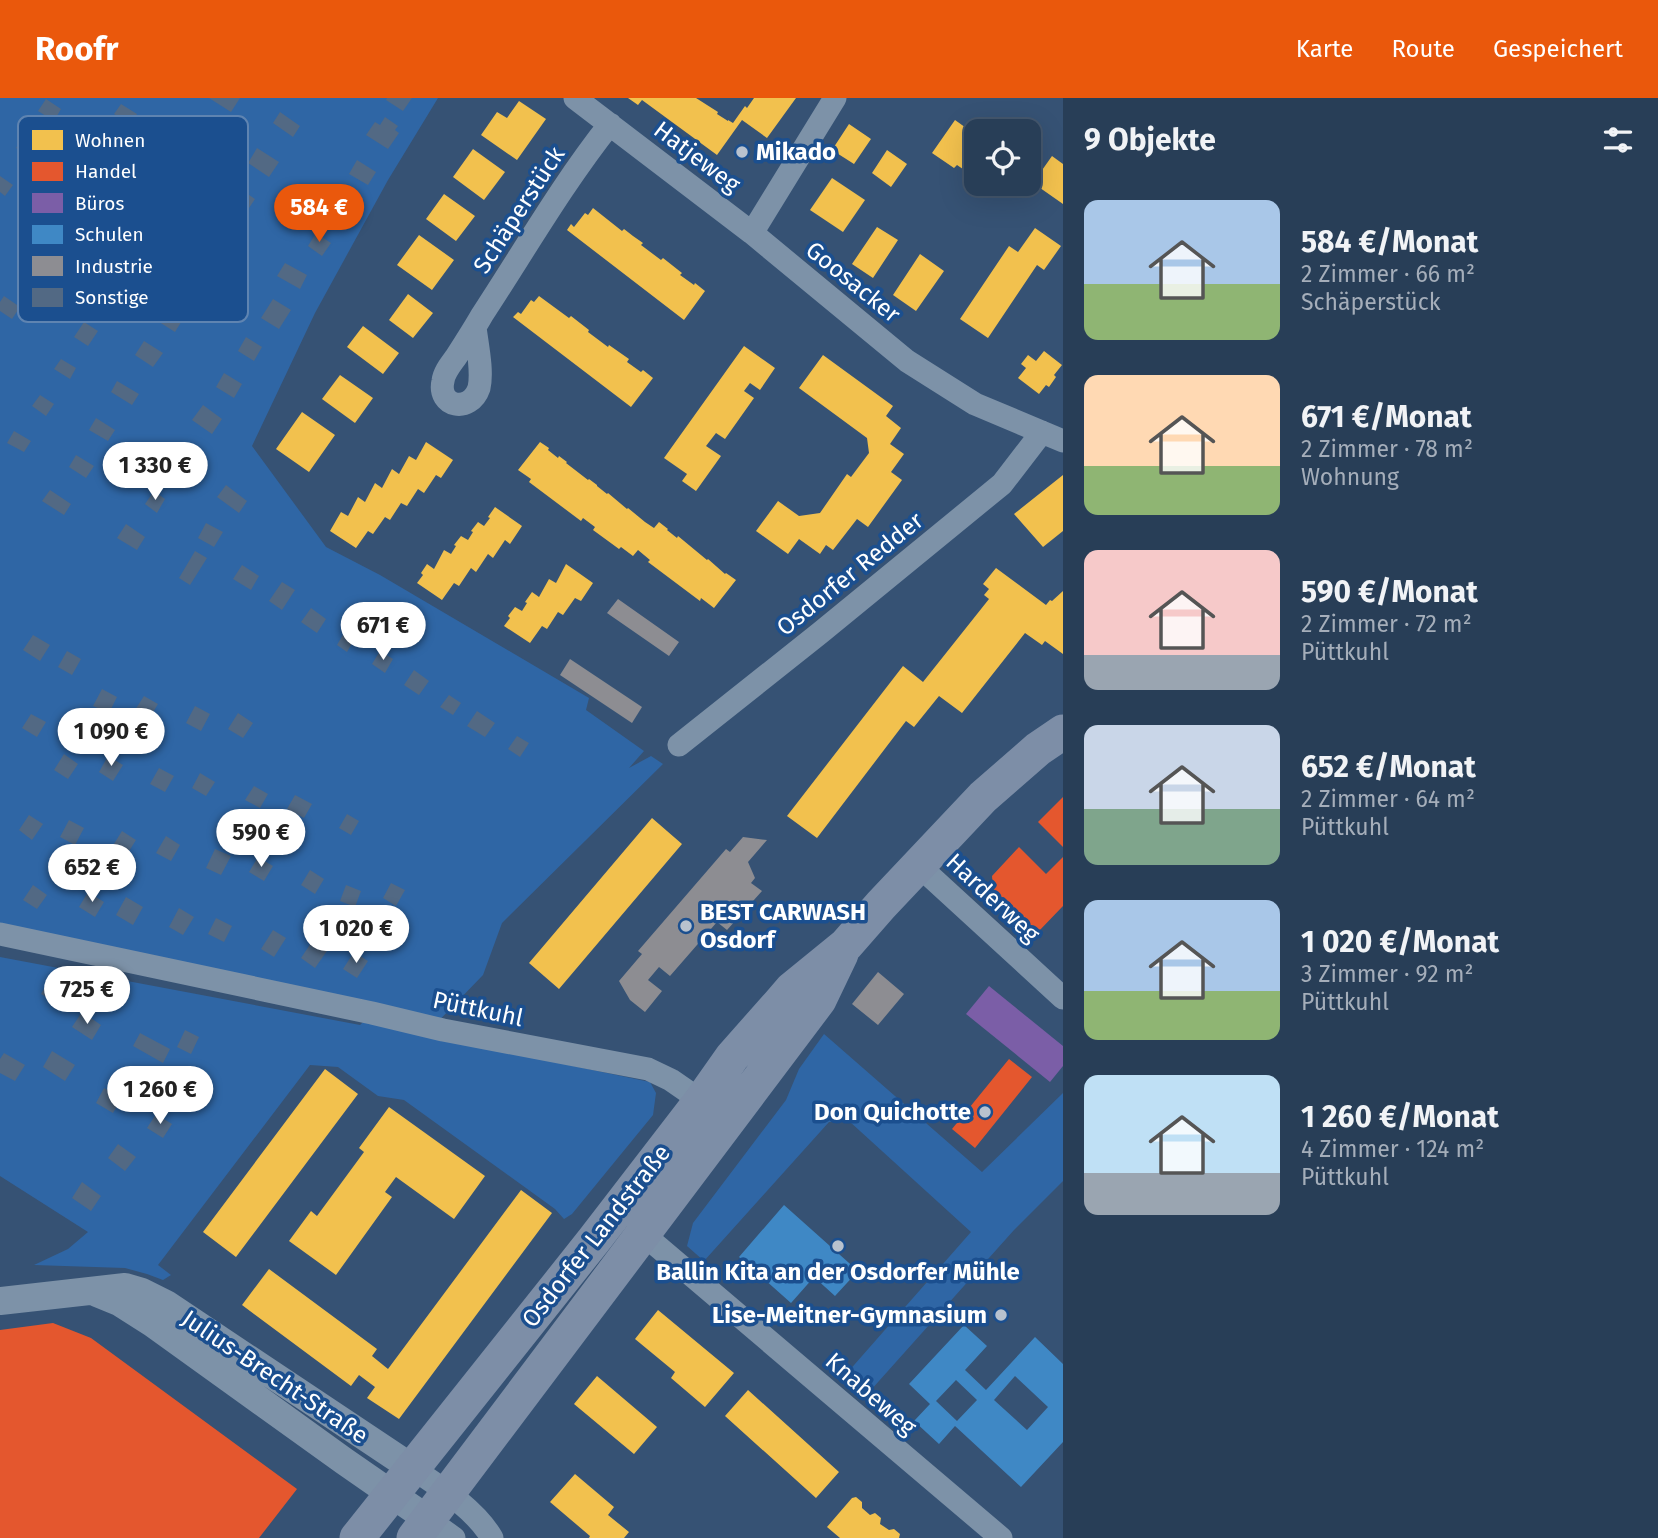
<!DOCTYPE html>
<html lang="de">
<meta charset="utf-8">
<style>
:root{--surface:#283e57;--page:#344961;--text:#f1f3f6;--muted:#a5aeba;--line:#44576d;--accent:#ea580c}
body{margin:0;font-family:"Fira Sans",sans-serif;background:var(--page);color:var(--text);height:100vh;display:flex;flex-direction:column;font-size:26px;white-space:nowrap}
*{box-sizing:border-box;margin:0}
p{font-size:23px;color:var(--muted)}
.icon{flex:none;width:38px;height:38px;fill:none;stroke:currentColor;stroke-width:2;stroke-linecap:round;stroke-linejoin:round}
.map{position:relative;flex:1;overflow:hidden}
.panel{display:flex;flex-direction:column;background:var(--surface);width:595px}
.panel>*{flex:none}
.buttons{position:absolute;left:964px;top:21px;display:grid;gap:14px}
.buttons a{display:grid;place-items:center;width:77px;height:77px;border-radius:14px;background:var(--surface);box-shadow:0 7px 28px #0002,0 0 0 2px var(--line);font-size:35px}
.price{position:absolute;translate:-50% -60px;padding:0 16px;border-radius:24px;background:#fff;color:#222;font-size:23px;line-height:46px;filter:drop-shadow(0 2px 4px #0008)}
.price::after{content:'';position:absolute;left:50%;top:42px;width:21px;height:16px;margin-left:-10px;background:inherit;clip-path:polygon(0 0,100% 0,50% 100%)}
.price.on{background:var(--accent);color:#fff}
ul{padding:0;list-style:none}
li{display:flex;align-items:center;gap:21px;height:175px;padding:0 21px}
li span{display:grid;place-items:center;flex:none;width:196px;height:140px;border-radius:14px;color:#555}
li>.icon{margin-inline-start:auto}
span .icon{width:84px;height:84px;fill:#fffc;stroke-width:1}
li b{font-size:30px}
h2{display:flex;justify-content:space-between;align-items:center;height:84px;padding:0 21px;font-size:30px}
header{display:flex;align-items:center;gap:42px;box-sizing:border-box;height:98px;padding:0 35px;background:var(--accent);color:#fff}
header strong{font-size:33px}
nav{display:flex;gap:38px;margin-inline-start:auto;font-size:24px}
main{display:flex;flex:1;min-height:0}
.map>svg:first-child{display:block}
.green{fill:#2f66a5}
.homes{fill:#f2c14e}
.shops{fill:#e4572e}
.offices{fill:#7b5ea7}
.schools{fill:#3f88c5;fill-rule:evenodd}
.industry{fill:#8d8d92}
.building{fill:#526984}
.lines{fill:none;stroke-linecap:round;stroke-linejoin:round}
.minor{stroke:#7d92a8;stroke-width:23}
.tertiary{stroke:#7d92a8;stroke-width:28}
.primary{stroke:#7d8ea7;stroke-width:35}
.poi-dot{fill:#b9c2ce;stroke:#1b4f8f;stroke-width:2.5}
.labels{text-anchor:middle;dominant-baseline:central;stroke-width:7;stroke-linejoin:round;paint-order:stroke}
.poi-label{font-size:24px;font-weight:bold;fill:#fff;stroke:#1b4f8f;text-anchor:start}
.street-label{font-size:24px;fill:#fff;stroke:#1b4f8f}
.key{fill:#1b4f8f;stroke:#5f84b1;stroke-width:2}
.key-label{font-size:19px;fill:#fff}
</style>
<header>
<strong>Roofr</strong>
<nav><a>Karte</a><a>Route</a><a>Gespeichert</a></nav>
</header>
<main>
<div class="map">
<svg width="1063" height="1440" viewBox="0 0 1063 1440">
<rect width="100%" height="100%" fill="#365274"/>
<path class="green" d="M0,0H438L388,82L315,215L252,348L326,449L380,477L589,600L586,612L644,653L629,670L651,658L663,666L502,825L483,877L425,937L650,984L656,995L653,1017L572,1116L564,1121L555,1111L404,1002L378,998L338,969L310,967L158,1167L171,1177L163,1182L147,1176L125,1170L34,1167L68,1151L88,1134L0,1078V859L360,927L372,915L0,835Z
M824,936L982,1074L1063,995V1083L1014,1132L862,1302L840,1283L971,1134L849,1023L829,1024L704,1163L687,1148L693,1125L786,1002L799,971Z"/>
<path class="homes" d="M628,0H696L718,14L717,16L728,23V22L733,25L745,8L747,10L754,0H796L767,40L742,22L717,57L642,2L638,7Z
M519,3L546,21L517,62L481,37L497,14L507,20Z
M955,22L976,37V80L957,67L954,70L932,55Z
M849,26L871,41L854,66L832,52Z
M473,51L505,74L484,102L453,79Z
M887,52L907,66L891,89L872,75Z
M1052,58L1063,66V106L1033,85Z
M832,80L865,102L843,134L810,112Z
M444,96L475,118L456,143L426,121Z
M593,110L622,133L624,131L633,138L643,145L641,147L661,162L663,160L682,175L680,177L694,187L695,185L705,193L684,222L567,132L571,126L574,129L585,115L588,117Z
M877,129L898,142L873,180L852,166Z
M1035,130L1061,148L1044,172L1037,167L988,240L960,221L1009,148L1018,154Z
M419,137L454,162L432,192L397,167Z
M920,156L944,173L916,213L893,197Z
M408,196L433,215L413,240L389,222Z
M539,198L569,220L571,218L589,232L588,234L608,249L609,247L629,261L627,264L641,274L643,272L653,280L631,309L513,219L518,214L521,216L531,202L534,204Z
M363,228L399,255L383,276L347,249Z
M744,248L775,270L760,292L750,285L744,293L754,300L725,341L716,335L706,348L721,358L696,393L682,383L687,376L664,360Z
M1044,253L1062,267L1054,277L1056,279L1049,289L1046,287L1039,296L1018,280L1026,270L1021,266L1028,257L1036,263Z
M823,257L893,308L886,318L901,330L890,346L904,356L891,374L902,382L868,429L857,421L833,452L826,447L820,456L799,441L788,456L756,433L778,403L799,418L820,415L847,376L851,379L869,355L867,340L799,290Z
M340,277L373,300L355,325L322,301Z
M302,314L335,337L309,374L276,351Z
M426,344L453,362L441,380L436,377L424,395L418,391L407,408L401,405L390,422L385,419L373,436L368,433L356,450L330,433L341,414L348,418L358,399L365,404L375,385L382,390L392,371L399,376L409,358L416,362Z
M540,344L549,350L548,352L558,360L559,358L567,364L566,365L588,382L589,381L597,387V388L607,396L608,395L627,411L628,410L645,424L654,430L659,424L668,431L667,432L677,440L678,438L707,462L708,461L725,476L726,475L736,482L714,510L701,500L700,503L648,464L650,462L638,452L633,458L621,449L619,451L593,432L595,429L583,420L581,423L529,384L531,381L518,372Z
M1063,377V433L1043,449L1014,416Z
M495,409L522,428L510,446L505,442L493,460L488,456L476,474L471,470L459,488L454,485L442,502L417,485L423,477L421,475L427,466L434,471L444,452L451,456L456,448L454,447L461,438L468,442L473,434L471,433L478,424L484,428L490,420L488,419Z
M566,466L593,485L581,503L575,500L563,517L558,514L547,531L542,528L530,545L504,528L510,520L508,518L515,509L522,513L527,505L525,504L532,494L539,499L549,481L556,485Z
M996,470L1046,507L1050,502L1052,503L1063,493V556L1045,543L1042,547L1025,535L962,615L939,598L914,629L906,623L817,740L787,718L903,568L923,584L989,501L984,497L989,491L983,486Z
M652,720L682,746L559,891L529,865Z
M325,971L358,996L236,1159L203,1134Z
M389,1009L485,1078L454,1121L396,1079L385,1094L392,1099L336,1177L289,1143L311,1113L317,1118L364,1054L359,1050Z
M521,1092L552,1115L399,1321L367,1300L375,1289L359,1277L351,1288L242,1207L269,1171L377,1251L372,1258L388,1271Z
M658,1212L734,1275L705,1309L671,1280L675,1274L635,1241Z
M597,1278L657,1329L634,1356L574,1306Z
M748,1292L839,1374L816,1400L725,1318Z
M575,1376L614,1409L608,1417L629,1434L624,1440H589L590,1438L550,1404Z
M856,1399L862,1404V1410L870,1417L875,1415L881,1420L880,1426L889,1432L894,1431L900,1436L899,1440H840L827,1429L852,1400Z"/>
<path class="shops" d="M1063,699V749L1038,724Z
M1019,749L1046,776L1063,759V808L1038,834L993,791L992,778Z
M1009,961L1032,979L975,1050L952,1031Z
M53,1225L91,1240L297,1391L259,1440H0V1232Z"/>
<path class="offices" d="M989,888L1063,948V968L1050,984L966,916Z"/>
<path class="schools" d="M784,1107L858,1173L835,1198L814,1179L791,1205L739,1159Z
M964,1227L987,1248L965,1272L986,1292L1035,1239L1063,1266V1344L1021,1389L955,1328L939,1346L914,1323L930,1306L909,1286ZM1015,1278L1048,1309L1027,1332L994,1302ZM956,1282L977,1302L957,1323L936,1303Z"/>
<path class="industry" d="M618,501L679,544L669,558L607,515Z
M570,561L642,609L632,625L560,577Z
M743,739L767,742L748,764L755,780L751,785L762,793L727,832L717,824L670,878L659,869L648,882L662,893L645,914L630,902L619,883L642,856L638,853L726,751L730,754Z
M878,874L904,896L878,927L852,906Z"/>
<path class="building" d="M209,0H240L231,14Z
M387,0H412L403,13L386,2Z
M46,1L61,11L54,23L38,13Z
M121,6L137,16L130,27L114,16Z
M280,14L300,28L293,39L273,25Z
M385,19L398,28L395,32L399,35L388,51L366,37L375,24L380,27Z
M23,38L40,49L32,60L16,50Z
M257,50L279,64L269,79L248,65Z
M357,62L376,74L368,87L349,76Z
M0,78L13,87L5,98L0,94Z
M236,88L255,101L247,113L228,99Z
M332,96L350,107L342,121L324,110Z
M316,135L331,145L322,158L308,148Z
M285,165L307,177L300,191L277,178Z
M4,198L20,209L12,221L0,213V204Z
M273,201L291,212L279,231L261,220Z
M164,209L183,221L175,234L156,222Z
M84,224L98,233L88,248L74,239Z
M246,239L262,249L254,263L238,253Z
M144,243L163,255L153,269L135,257Z
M61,261L76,270L70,281L54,271Z
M224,275L242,286L234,300L216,289Z
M117,283L139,296L132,307L111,294Z
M40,297L54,306L46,318L32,308Z
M203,307L222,321L212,336L192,322Z
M96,320L115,332L108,343L89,332Z
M14,333L31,343L24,354L7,345Z
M179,352L192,361L183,374L170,365Z
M76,357L94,368L86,380L69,369Z
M226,387L247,403L239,415L217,399Z
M50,392L71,406L64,417L42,403Z
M154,393L165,401L157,415L145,406Z
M206,425L223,434L214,449L198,440Z
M126,426L145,439L137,452L117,440Z
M195,453L207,460L190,487L179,480Z
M242,467L259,478L251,492L233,481Z
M282,484L295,492L282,512L269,503Z
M311,510L326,521L317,535L301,524Z
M345,533L355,540L347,554L337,547Z
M33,537L50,547L40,563L23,552Z
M67,553L81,561L72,577L58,569Z
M380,553L393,561L385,575L372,566Z
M414,572L429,583L419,597L404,587Z
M102,591L117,599L109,615L93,608Z
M449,597L461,605L453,617L440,609Z
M144,598L158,606L149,621L135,612Z
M195,608L210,616L201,633L186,625Z
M477,613L495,625L485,639L467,628Z
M238,615L253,625L243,640L228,631Z
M31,616L46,624L37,639L22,630Z
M517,638L529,645L520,659L508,651Z
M64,656L78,666L68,681L54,672Z
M108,658L123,667L113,683L99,674Z
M159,670L174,678L165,694L150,686Z
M200,675L215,684L206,698L192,690Z
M254,688L268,696L260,710L245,702Z
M295,697L312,706L304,720L287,711Z
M347,716L359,723L351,737L339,730Z
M29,717L43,726L32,742L19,732Z
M69,722L84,730L75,747L60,739Z
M122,733L136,742L126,758L112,749Z
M166,738L180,747L171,763L156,755Z
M215,751L231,758L221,777L206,770Z
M258,759L273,768L264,783L249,774Z
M310,772L324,781L315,796L301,787Z
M391,785L405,792L396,808L383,800Z
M33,787L47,797L37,811L23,802Z
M346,787L361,793L355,809L340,803Z
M88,794L104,804L95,819L79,809Z
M126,799L143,809L133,827L116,817Z
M179,810L194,819L183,837L169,829Z
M216,820L232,828L224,844L208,836Z
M273,832L286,840L274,859L261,851Z
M313,842L327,853L315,870L301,860Z
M354,854L368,863L357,880L343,871Z
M51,878L65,886L55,904L41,896Z
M82,914L101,927L92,942L72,929Z
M185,932L199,939L191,956L177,949Z
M140,935L170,951L163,965L133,948Z
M52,953L75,967L65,983L43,969Z
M4,955L25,967L15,983L0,975V961Z
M104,990L122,1000L113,1015L96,1005Z
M156,1016L172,1026L163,1040L147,1030Z
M118,1046L136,1059L125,1073L108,1060Z
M82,1084L101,1098L91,1113L72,1100Z"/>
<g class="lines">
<path class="minor" d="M575,0L752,135L907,263L975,306L1063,343
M752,135L835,0
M475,229C477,246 483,273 479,290C470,316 437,309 443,283C444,274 451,266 456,259C465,245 474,231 482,217C524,153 563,85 610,26
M679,647L820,535L1002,386L1042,334
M918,767L1063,900
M0,836L372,915L443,932L648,971L671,982L710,1009
M643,1136L1001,1440
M412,1370C440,1389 475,1411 492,1440
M429,1422L454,1440"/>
<path class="tertiary" d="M97,1195L119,1204L152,1225L344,1363L429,1422
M0,1203L125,1189L142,1194L166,1206L412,1370"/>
<path class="primary" d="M357,1440L594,1142L701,1003L732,959L779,906L792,891L846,847L881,807L983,699L1038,651L1063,634
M414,1440L819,902L841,856"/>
</g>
<g class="poi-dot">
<circle cx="742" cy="54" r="7"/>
<circle cx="686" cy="828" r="7"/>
<circle cx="985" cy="1014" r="7"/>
<circle cx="838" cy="1148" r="7"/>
<circle cx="1001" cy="1217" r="7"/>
</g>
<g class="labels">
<g class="poi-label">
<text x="756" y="54">Mikado</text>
<text x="700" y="814">BEST CARWASH<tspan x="700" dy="28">Osdorf</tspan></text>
<text x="971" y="1014" text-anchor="end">Don Quichotte</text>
<text x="838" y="1174" text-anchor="middle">Ballin Kita an der Osdorfer Mühle</text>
<text x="987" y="1217" text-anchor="end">Lise-Meitner-Gymnasium</text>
</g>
<g class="street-label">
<text transform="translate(697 59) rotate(37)">Hatjeweg</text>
<text transform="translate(519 112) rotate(-57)">Schäperstück</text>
<text transform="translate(853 184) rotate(39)">Goosacker</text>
<text transform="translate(850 476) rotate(-39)">Osdorfer Redder</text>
<text transform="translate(993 800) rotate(43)">Harderweg</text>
<text transform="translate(478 911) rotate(12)">Püttkuhl</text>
<text transform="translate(596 1138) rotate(-52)">Osdorfer Landstraße</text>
<text transform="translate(275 1279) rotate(34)">Julius-Brecht-Straße</text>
<text transform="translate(871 1296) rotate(41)">Knabeweg</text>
</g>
</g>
<rect x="18" y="18" width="230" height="206" rx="10" class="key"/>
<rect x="32" y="32" width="31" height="20" fill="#f2c14e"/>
<rect x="32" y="64" width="31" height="19" fill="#e4572e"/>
<rect x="32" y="95" width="31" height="20" fill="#7b5ea7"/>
<rect x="32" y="127" width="31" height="19" fill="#3f88c5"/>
<rect x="32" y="158" width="31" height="20" fill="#8d8d92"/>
<rect x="32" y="190" width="31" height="19" fill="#526984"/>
<g class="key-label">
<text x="75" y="49">Wohnen</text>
<text x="75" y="80">Handel</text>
<text x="75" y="112">Büros</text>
<text x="75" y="143">Schulen</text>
<text x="75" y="175">Industrie</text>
<text x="75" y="206">Sonstige</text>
</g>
</svg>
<div class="buttons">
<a><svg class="icon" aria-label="locate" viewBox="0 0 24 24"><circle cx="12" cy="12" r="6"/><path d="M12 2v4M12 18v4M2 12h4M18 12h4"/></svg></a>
</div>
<b class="price on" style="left:319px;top:146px">584 €</b>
<b class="price" style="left:155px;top:404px">1 330 €</b>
<b class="price" style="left:383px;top:564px">671 €</b>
<b class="price" style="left:111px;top:670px">1 090 €</b>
<b class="price" style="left:261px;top:771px">590 €</b>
<b class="price" style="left:92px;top:806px">652 €</b>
<b class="price" style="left:356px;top:867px">1 020 €</b>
<b class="price" style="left:87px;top:928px">725 €</b>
<b class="price" style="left:160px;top:1028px">1 260 €</b>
</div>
<section class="panel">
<h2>9 Objekte<svg class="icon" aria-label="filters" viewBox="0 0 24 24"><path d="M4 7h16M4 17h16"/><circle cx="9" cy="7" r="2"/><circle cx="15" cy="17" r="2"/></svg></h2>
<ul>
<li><span style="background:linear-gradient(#a9c7e8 60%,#8fb573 0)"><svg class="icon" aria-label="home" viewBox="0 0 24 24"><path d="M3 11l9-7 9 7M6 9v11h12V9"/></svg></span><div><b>584 €/Monat</b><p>2 Zimmer · 66 m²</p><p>Schäperstück</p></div></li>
<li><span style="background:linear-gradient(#ffd9b3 65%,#8fb573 0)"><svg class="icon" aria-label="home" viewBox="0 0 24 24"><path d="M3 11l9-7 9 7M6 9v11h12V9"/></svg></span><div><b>671 €/Monat</b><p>2 Zimmer · 78 m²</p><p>Wohnung</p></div></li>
<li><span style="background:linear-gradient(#f6c9c9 75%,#9aa5b1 0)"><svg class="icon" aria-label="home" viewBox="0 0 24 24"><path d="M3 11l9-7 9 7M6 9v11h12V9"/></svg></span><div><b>590 €/Monat</b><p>2 Zimmer · 72 m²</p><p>Püttkuhl</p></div></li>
<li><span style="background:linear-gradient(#c9d6e8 60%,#7fa58c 0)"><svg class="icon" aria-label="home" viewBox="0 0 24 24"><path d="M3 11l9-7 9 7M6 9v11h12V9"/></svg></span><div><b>652 €/Monat</b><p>2 Zimmer · 64 m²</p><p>Püttkuhl</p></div></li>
<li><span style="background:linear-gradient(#a9c7e8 65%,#8fb573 0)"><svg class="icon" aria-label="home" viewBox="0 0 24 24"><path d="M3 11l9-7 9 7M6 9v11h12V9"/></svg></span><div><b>1 020 €/Monat</b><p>3 Zimmer · 92 m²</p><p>Püttkuhl</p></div></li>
<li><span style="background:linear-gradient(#bfe0f5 70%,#9aa5b1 0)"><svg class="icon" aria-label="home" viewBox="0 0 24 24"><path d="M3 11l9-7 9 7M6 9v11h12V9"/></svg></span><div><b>1 260 €/Monat</b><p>4 Zimmer · 124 m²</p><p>Püttkuhl</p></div></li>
</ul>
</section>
</main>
